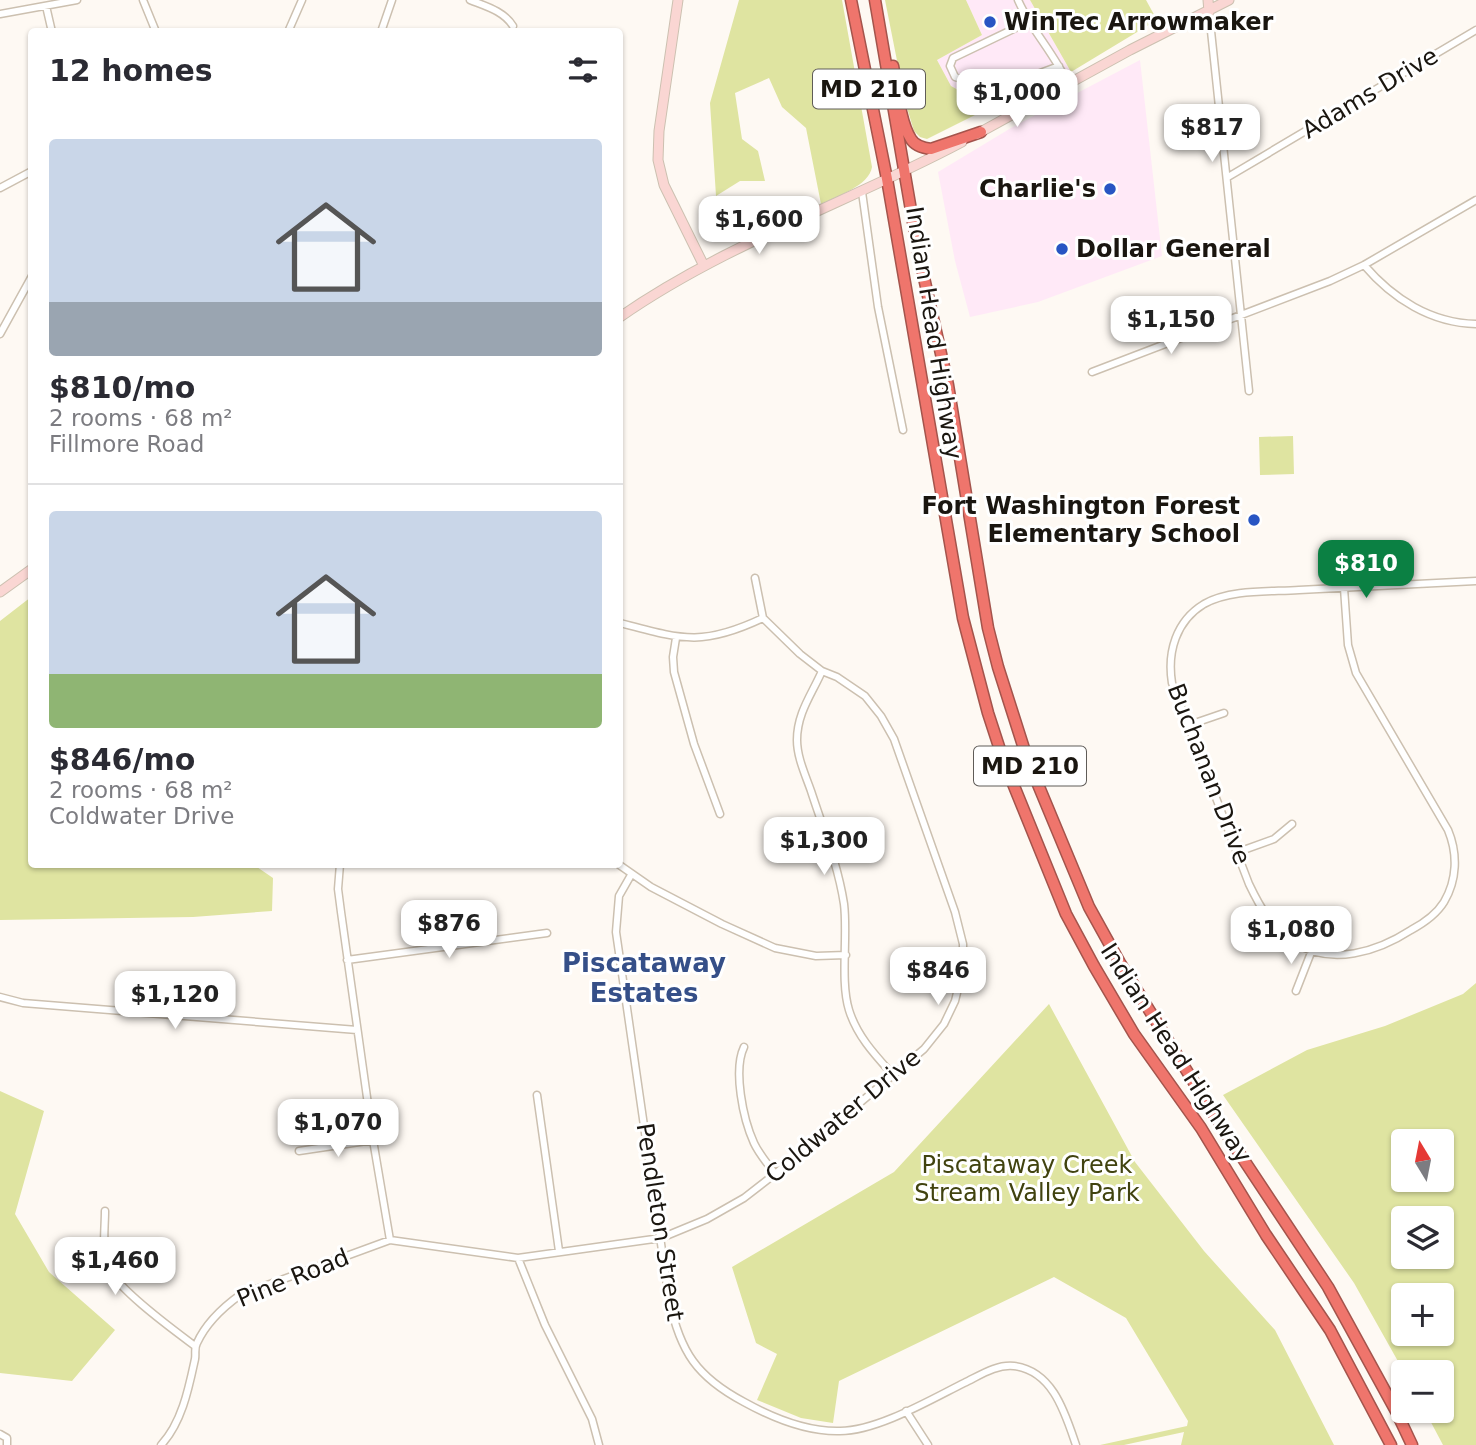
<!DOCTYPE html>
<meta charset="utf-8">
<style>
:root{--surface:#fff;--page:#f7f7f7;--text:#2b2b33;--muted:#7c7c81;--line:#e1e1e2;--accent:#0b8043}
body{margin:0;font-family:"DejaVu Sans",sans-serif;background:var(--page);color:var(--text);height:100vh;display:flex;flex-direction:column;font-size:26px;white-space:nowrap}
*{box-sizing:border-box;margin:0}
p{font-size:23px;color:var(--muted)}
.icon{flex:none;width:38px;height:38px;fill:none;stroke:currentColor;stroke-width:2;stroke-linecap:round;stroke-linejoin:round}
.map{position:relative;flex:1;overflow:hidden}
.drawer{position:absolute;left:28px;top:28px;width:595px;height:840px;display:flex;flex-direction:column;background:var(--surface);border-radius:7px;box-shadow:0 2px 5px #0004}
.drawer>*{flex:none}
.needle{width:46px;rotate:350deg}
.tools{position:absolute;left:1391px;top:1129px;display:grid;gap:14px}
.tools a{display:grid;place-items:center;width:63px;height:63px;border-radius:7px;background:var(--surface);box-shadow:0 2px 5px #0004;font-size:35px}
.price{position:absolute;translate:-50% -60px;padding:0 16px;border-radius:14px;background:#fff;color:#222;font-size:23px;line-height:46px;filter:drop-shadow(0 2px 4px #0008)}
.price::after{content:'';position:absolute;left:50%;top:42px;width:21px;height:16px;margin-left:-10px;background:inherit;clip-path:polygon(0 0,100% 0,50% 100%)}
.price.active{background:var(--accent);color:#fff}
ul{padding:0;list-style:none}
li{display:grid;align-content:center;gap:14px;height:371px;padding:0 21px}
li+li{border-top:2px solid var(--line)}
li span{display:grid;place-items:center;height:217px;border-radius:7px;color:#555}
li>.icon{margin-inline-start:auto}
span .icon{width:126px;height:126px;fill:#fffc;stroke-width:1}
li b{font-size:30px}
h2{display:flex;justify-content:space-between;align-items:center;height:84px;padding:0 21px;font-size:30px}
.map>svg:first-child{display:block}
.commercial{fill:#ffe9f7}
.green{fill:#dfe4a1;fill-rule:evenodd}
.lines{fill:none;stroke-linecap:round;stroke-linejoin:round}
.street-casing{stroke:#ccc0b0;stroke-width:9}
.secondary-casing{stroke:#ccc0b0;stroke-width:11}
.highway-casing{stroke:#a4544c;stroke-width:13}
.street{stroke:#fff;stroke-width:6}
.secondary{stroke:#fad6d3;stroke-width:9}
.highway{stroke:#ef756c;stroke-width:10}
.poi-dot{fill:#2855c3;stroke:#fff;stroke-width:2.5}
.labels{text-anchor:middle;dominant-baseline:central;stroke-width:6;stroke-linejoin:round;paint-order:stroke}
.shield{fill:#fff;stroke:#5f5c58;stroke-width:2}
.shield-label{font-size:23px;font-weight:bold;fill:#1a1610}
.poi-label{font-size:24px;font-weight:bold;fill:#1a1610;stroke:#fff;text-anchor:start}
.street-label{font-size:24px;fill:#1a1610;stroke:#fff}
.park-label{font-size:24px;fill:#41430f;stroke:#fff}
.neighbourhood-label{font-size:26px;font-weight:bold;fill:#354f88;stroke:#fff}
</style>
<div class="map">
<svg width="1476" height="1445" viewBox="0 0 1476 1445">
<rect width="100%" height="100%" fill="#fef9f3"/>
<path class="commercial" d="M966,0H1030L1071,72L996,112L951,86L937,60L982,35Z
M1140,60L1162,256L1038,302L970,317L955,261L938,172L1011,128Z"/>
<path class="green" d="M739,0H842L872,167C869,186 837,196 821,204L806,128L782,107L769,78L735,93L742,139L758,151L765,181H740L716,196L710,103Z
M885,0H966L982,35L937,60L951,86L976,100L975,115L927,139L920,137L914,131L905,101Z
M1030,0H1146L1157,20L1071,72Z
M1293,436L1294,474L1260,475L1259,437Z
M31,597L32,864L254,865L273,878L272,911L193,917L0,920V621Z
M1476,983V1445H1443L1425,1411L1442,1410V1372H1404L1354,1283L1223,1095L1307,1050L1385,1026L1463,994ZM1404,1141H1442V1180H1404ZM1404,1218H1442V1256H1404ZM1442,1295V1334H1404V1295Z
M1049,1004L1135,1162L1204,1251L1275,1330L1334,1445H1181L1184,1432L1124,1445H1100L1187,1426L1188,1421L1126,1318L1054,1277L839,1381L833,1423L801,1418L757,1400L777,1354L756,1343L732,1267L894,1172Z
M0,1091L44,1111L15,1214L49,1272L115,1330L72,1381L0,1373Z"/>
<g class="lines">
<g class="street-casing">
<path id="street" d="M143,0L156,32
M470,0C485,6 504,11 513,26
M1018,0C1031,30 1055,54 1068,84
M46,6L52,32
M1209,12L1249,391
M0,14L77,0
M1028,22L953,58L950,66L955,77L997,89L1059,66
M288,32L302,0
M381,32L392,0
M1228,177L1476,30
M0,188L32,171
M862,192L878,307L903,430
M1364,265C1393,299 1431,323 1476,324
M0,334L32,276
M1092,372L1330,281L1364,265L1476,200
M1344,588L1348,645L1356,673L1448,830C1458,854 1457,880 1444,902C1436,915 1424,923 1411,930C1377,952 1332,966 1295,943C1272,929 1260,907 1249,884L1172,683C1167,652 1176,621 1204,604C1231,589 1270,592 1299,590C1358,587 1417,584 1476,581
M620,623C681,639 702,647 763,618
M676,638L673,657L674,672L694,744L720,814
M822,671C812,694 797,713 797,740C797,757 805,774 811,791C823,828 838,865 844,904C848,936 840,981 849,1010C857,1036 875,1055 893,1075
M1189,725L1224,713
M1238,852L1274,839L1292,824
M340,864L338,889L341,912L373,1140L390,1240L518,1258L661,1238L707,1219L744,1198L775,1174L924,1049L944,1024L955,1001L963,968V944L955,912L894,739L881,716L865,696L837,677L822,671L800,654L763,618L755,578
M618,864L651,887L722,924L775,948L816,956L846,955
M631,875L619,896L616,932L669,1299C680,1352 697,1377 744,1402C773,1418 807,1432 840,1431C877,1431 930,1400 964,1383C979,1376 996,1364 1014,1366C1053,1371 1065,1413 1076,1445
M347,960L547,933
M1296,991L1312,950
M0,997L23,1003L357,1030
M744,1047C733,1070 743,1119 754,1143C759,1154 768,1164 775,1174
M537,1095L559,1251
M299,1151L373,1140
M105,1211C105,1228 102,1248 107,1265C114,1287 175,1331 195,1346
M518,1258L545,1325L592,1419L599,1445
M906,1411L928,1445
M0,1434L7,1438V1445
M161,1445C182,1423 189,1387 195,1359C196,1354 194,1348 197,1343C206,1323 222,1308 240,1295L390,1240"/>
</g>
<g class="secondary-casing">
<path id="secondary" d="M678,0L659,131L658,160L664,185L704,266
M1208,0L1209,12
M977,134L1130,50L1229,0
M620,317C725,244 849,202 962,142
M0,592L32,569"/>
</g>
<g class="highway-casing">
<path id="highway" d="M851,0L887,179L963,618L988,713L1003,759L1066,914L1094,966L1134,1034L1201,1128L1266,1235L1330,1330L1391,1445
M875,0L918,251L948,385L988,628L998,667L1027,758L1089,907L1120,963L1216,1118L1328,1287L1396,1411L1412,1445
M893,66C897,87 900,122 911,139C915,146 923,148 931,149L981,132"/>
</g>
<use href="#street" class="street"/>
<use href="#secondary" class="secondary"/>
<use href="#highway" class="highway"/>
</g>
<g class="poi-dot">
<circle cx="990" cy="22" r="7"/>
<circle cx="1110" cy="189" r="7"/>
<circle cx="1062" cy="249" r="7"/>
<circle cx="1254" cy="520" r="7"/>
</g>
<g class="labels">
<g class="shield">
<rect x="813" y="69.5" width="112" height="39" rx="5"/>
<rect x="974" y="746.5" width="112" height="39" rx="5"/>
</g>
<g class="shield-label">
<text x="869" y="89">MD 210</text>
<text x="1030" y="766">MD 210</text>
</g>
<g class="poi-label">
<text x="1004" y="22">WinTec Arrowmaker</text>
<text x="1096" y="189" text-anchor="end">Charlie's</text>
<text x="1076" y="249">Dollar General</text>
<text x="1240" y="506" text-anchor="end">Fort Washington Forest<tspan x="1240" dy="28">Elementary School</tspan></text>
</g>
<g class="street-label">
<text transform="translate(1370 93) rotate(-31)">Adams Drive</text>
<text transform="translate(934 333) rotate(81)">Indian Head Highway</text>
<text transform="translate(1209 774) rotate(69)">Buchanan Drive</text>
<text transform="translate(1176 1053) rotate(57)">Indian Head Highway</text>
<text transform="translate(843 1116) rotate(-40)">Coldwater Drive</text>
<text transform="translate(660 1222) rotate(81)">Pendleton Street</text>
<text transform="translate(293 1278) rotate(-22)">Pine Road</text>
</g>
<g class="park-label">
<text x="1027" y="1165">Piscataway Creek<tspan x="1027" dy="28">Stream Valley Park</tspan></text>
</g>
<g class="neighbourhood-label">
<text x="644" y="963">Piscataway<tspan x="644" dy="30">Estates</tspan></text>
</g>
</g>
</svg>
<div class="tools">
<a><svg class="needle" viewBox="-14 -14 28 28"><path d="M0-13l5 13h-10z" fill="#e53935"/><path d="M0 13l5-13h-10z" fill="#7c7c81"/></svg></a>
<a><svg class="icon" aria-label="layers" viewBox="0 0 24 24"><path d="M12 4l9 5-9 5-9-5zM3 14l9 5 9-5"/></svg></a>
<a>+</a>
<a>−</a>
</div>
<b class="price" style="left:1017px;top:129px">$1,000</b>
<b class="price" style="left:1212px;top:164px">$817</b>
<b class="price" style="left:759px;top:256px">$1,600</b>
<b class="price" style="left:1171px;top:356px">$1,150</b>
<b class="price active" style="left:1366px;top:600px">$810</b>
<b class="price" style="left:824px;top:877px">$1,300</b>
<b class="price" style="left:449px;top:960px">$876</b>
<b class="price" style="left:1291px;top:966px">$1,080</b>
<b class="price" style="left:938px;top:1007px">$846</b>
<b class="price" style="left:175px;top:1031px">$1,120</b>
<b class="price" style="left:338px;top:1159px">$1,070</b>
<b class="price" style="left:115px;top:1297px">$1,460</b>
<section class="drawer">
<h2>12 homes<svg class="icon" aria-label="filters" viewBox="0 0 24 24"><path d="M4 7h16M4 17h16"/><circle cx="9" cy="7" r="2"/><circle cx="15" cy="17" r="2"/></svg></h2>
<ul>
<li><span style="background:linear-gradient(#c9d6e8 75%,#9aa5b1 0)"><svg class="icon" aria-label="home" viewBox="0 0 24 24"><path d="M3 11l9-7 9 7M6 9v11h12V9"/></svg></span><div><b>$810/mo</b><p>2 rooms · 68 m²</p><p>Fillmore Road</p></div></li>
<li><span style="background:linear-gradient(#c9d6e8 75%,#8fb573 0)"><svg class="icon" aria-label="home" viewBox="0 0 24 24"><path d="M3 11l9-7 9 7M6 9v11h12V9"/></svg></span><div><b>$846/mo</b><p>2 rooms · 68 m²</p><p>Coldwater Drive</p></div></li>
</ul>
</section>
</div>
